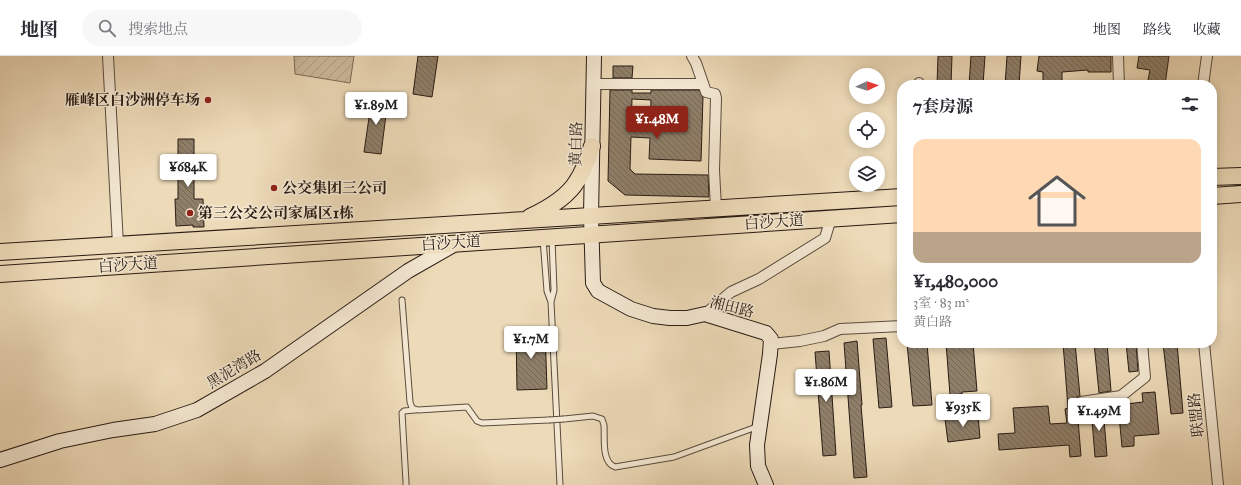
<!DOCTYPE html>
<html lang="zh">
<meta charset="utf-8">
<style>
:root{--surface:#fff;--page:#f7f7f7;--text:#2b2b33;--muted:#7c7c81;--line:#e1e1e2;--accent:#8f2418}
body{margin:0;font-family:"IM FELL Great Primer","Noto Serif SC",serif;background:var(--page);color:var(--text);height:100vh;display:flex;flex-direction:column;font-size:15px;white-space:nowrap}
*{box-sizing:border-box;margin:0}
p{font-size:13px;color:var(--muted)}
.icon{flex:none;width:22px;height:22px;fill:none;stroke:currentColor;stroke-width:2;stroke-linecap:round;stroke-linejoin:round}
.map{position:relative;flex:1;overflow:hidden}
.sheet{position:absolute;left:897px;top:24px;width:320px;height:268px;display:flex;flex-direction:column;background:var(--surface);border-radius:16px;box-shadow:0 2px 10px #0003}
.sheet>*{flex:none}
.needle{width:26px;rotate:87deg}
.fabs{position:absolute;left:849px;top:12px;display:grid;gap:8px}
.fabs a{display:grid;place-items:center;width:36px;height:36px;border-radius:50%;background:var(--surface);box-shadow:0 2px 10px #0003;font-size:20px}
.price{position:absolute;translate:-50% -34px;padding:0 9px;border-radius:4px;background:#fff;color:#222;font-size:13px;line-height:26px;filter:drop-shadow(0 1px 2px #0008)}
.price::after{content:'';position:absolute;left:50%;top:24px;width:12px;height:9px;margin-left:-6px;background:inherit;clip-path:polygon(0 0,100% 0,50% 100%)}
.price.active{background:var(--accent);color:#fff}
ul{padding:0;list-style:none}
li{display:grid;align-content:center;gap:8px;height:212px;padding:0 16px}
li+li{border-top:1px solid var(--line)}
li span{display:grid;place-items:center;height:124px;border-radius:12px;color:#555}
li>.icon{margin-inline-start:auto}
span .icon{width:72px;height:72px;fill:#fffc;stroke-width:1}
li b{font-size:17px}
h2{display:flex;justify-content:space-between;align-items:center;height:48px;padding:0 16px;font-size:17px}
header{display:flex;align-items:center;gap:24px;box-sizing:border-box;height:56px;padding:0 20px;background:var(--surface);border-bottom:1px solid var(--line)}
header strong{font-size:19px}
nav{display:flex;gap:22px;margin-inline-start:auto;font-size:14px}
.search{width:280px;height:36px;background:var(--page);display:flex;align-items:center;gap:10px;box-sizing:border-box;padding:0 14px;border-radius:22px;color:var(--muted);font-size:15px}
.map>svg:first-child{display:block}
.garden{fill:url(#garden-furrows);stroke:#7a6b58}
.building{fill:url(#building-back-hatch);stroke:#291c14;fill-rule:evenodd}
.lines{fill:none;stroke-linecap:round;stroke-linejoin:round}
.lane-casing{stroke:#5a4c3d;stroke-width:7}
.street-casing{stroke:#5a4c3d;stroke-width:12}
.secondary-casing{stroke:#291c14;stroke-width:16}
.primary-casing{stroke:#291c14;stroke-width:18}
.lane{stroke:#f3e7d1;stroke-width:5}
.street{stroke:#f3e7d1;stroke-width:10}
.secondary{stroke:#f3e7d1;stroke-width:14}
.primary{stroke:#eddab8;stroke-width:16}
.lane-bridge-casing{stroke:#5a4c3d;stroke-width:7;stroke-linecap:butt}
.lane-bridge{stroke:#f3e7d1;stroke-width:5}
.poi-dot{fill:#8f2418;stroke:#f3e7d1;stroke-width:1.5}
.labels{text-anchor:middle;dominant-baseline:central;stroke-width:3;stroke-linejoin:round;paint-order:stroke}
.poi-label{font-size:15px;font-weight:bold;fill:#291c14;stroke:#f3e7d1;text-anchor:start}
.street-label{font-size:15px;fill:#291c14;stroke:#f3e7d1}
</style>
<header>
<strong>地图</strong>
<div class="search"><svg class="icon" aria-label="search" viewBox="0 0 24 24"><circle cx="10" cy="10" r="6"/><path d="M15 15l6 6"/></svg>搜索地点</div>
<nav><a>地图</a><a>路线</a><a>收藏</a></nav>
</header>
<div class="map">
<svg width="1241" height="429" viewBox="0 0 1241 429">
<defs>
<pattern id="garden-furrows" width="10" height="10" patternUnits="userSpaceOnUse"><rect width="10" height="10" fill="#ccba9c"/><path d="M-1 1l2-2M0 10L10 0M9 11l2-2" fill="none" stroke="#af9f86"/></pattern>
<pattern id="building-back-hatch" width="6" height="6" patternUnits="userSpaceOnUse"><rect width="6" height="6" fill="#8f7f69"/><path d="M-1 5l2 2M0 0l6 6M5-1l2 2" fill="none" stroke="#756755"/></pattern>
</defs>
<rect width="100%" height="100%" fill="#eddab8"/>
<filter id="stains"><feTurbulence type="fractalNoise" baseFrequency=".005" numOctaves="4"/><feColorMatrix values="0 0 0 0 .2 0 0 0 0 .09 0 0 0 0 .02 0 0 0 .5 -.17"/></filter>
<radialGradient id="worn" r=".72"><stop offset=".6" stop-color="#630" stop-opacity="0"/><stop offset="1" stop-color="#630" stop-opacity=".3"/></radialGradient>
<path class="garden" d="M294,0H354L350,27L295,18Z"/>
<path class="building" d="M418,0H438L432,41L413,38Z
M938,0H952L951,29H937Z
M971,0H985L983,29H969Z
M1007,0H1021L1019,29H1005Z
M1039,0H1111V16H1088V14L1062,16V29H1043V16L1037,15Z
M1139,0H1169L1165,29H1147L1150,14L1137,12Z
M613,10H633L632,22H613Z
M610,34H632V37H651V34H699L703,41L701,105L649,103L650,82L631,81L630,113L635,118L708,119L709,141L625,139L608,125ZM632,43L651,44L650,74L631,73Z
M372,41L388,43L381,98L364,96Z
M178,83H194V143H203L204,171H193V169L176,170L175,143H178Z
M545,273L547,333L517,334L516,274Z
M886,282L892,351L879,352L873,283Z
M857,285L862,349H861L867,421L854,422L844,287Z
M907,287H927L932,349L913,350Z
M946,287H973L977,335L962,336V338L950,339Z
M1063,287H1075L1080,340L1077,341L1075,347L1077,351L1081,400L1070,401L1069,389L999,394L998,378L1015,377L1013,352L1048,350L1050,368L1067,367L1065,353L1068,352Z
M1094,287H1107L1111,335L1099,337Z
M1126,287H1136L1138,315L1129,316Z
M1163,287H1177L1183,357L1171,358Z
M829,295L836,399L823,400L815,296Z
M1155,336L1159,378L1134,380V390L1122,391L1118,349L1143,346L1142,337Z
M1103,351L1107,400L1095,401L1091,352Z
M978,359L980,382L948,386L945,363Z"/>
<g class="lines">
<g class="lane-casing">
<path id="lane" d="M543,183L547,235L551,246
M552,183L554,234L551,246L560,429
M402,244L410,346L412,352L418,354L467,351L477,365L482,367L549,364
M564,363L593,360L602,363L604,369C605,381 601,406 615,411L674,401L759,370
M406,429V426L402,357L404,355L415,354"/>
</g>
<g class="street-casing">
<path id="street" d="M108,0L118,189
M692,0L696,7L706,36L715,38L716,42L714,114L716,152
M1118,0L1119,29
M594,28H703
M919,29V27
M1203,29L1207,0
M705,258L731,236L759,223L825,182L831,162
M1204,287L1218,429
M771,288L800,285L824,280L840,273L902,270
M1081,346L1121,340L1145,321L1142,287"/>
</g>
<g class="secondary-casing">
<path id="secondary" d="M594,0L591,160L593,227L598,235L631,253L653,260L670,262H687L705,258L766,277L771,283L770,298L757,389L758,410L766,429
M0,404L60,385L113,374L155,368L197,354L265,315L408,215L457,187"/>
</g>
<g class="primary-casing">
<path id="primary" d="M1212,121L1241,120
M1212,140L1241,138
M530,161C547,153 567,142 577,125C584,115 588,102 592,90
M0,196L902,141
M0,218L902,158"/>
</g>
<use href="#lane" class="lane"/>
<use href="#street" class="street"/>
<use href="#secondary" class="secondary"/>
<use href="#primary" class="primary"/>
<g class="lane-bridge-casing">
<path id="lane-bridge" d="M549,364L564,363"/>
</g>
<use href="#lane-bridge" class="lane-bridge"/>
</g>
<g class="poi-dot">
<circle cx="208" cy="44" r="4"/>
<circle cx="274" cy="132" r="4"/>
<circle cx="190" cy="157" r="4"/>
</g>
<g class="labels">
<g class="poi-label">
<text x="200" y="44" text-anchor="end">雁峰区白沙洲停车场</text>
<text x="282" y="132">公交集团三公司</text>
<text x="198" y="157">第三公交公司家属区1栋</text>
</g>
<g class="street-label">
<text transform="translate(576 88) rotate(-89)">黄白路</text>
<text transform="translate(774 166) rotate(-4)">白沙大道</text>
<text transform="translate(451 187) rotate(-4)">白沙大道</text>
<text transform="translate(128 209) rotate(-4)">白沙大道</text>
<text transform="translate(732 251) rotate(14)">湘田路</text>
<text transform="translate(234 313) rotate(-31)">黑泥湾路</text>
<text transform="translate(1196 359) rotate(-96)">联盟路</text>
</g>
</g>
<rect width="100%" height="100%" filter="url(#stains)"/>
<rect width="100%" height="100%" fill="url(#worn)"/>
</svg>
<div class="fabs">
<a><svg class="needle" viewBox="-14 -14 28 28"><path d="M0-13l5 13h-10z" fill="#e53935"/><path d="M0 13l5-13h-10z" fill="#7c7c81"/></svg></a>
<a><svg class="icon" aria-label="locate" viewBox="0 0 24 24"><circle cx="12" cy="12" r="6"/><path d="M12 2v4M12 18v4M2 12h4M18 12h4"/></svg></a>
<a><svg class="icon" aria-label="layers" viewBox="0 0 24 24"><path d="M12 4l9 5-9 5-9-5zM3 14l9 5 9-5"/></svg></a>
</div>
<b class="price" style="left:376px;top:70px">¥1.89M</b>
<b class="price active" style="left:657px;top:84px">¥1.48M</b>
<b class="price" style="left:188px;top:132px">¥684K</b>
<b class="price" style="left:531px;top:304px">¥1.7M</b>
<b class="price" style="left:826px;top:347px">¥1.86M</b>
<b class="price" style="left:963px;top:372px">¥935K</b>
<b class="price" style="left:1099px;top:376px">¥1.49M</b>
<section class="sheet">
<h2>7套房源<svg class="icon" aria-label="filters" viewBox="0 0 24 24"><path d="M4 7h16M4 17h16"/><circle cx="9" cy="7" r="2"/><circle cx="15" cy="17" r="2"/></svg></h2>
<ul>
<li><span style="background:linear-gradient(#ffd9b3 75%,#b9a48a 0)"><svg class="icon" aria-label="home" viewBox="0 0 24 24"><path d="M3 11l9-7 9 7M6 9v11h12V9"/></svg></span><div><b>¥1,480,000</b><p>3室 · 83 m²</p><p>黄白路</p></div></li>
</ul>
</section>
</div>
